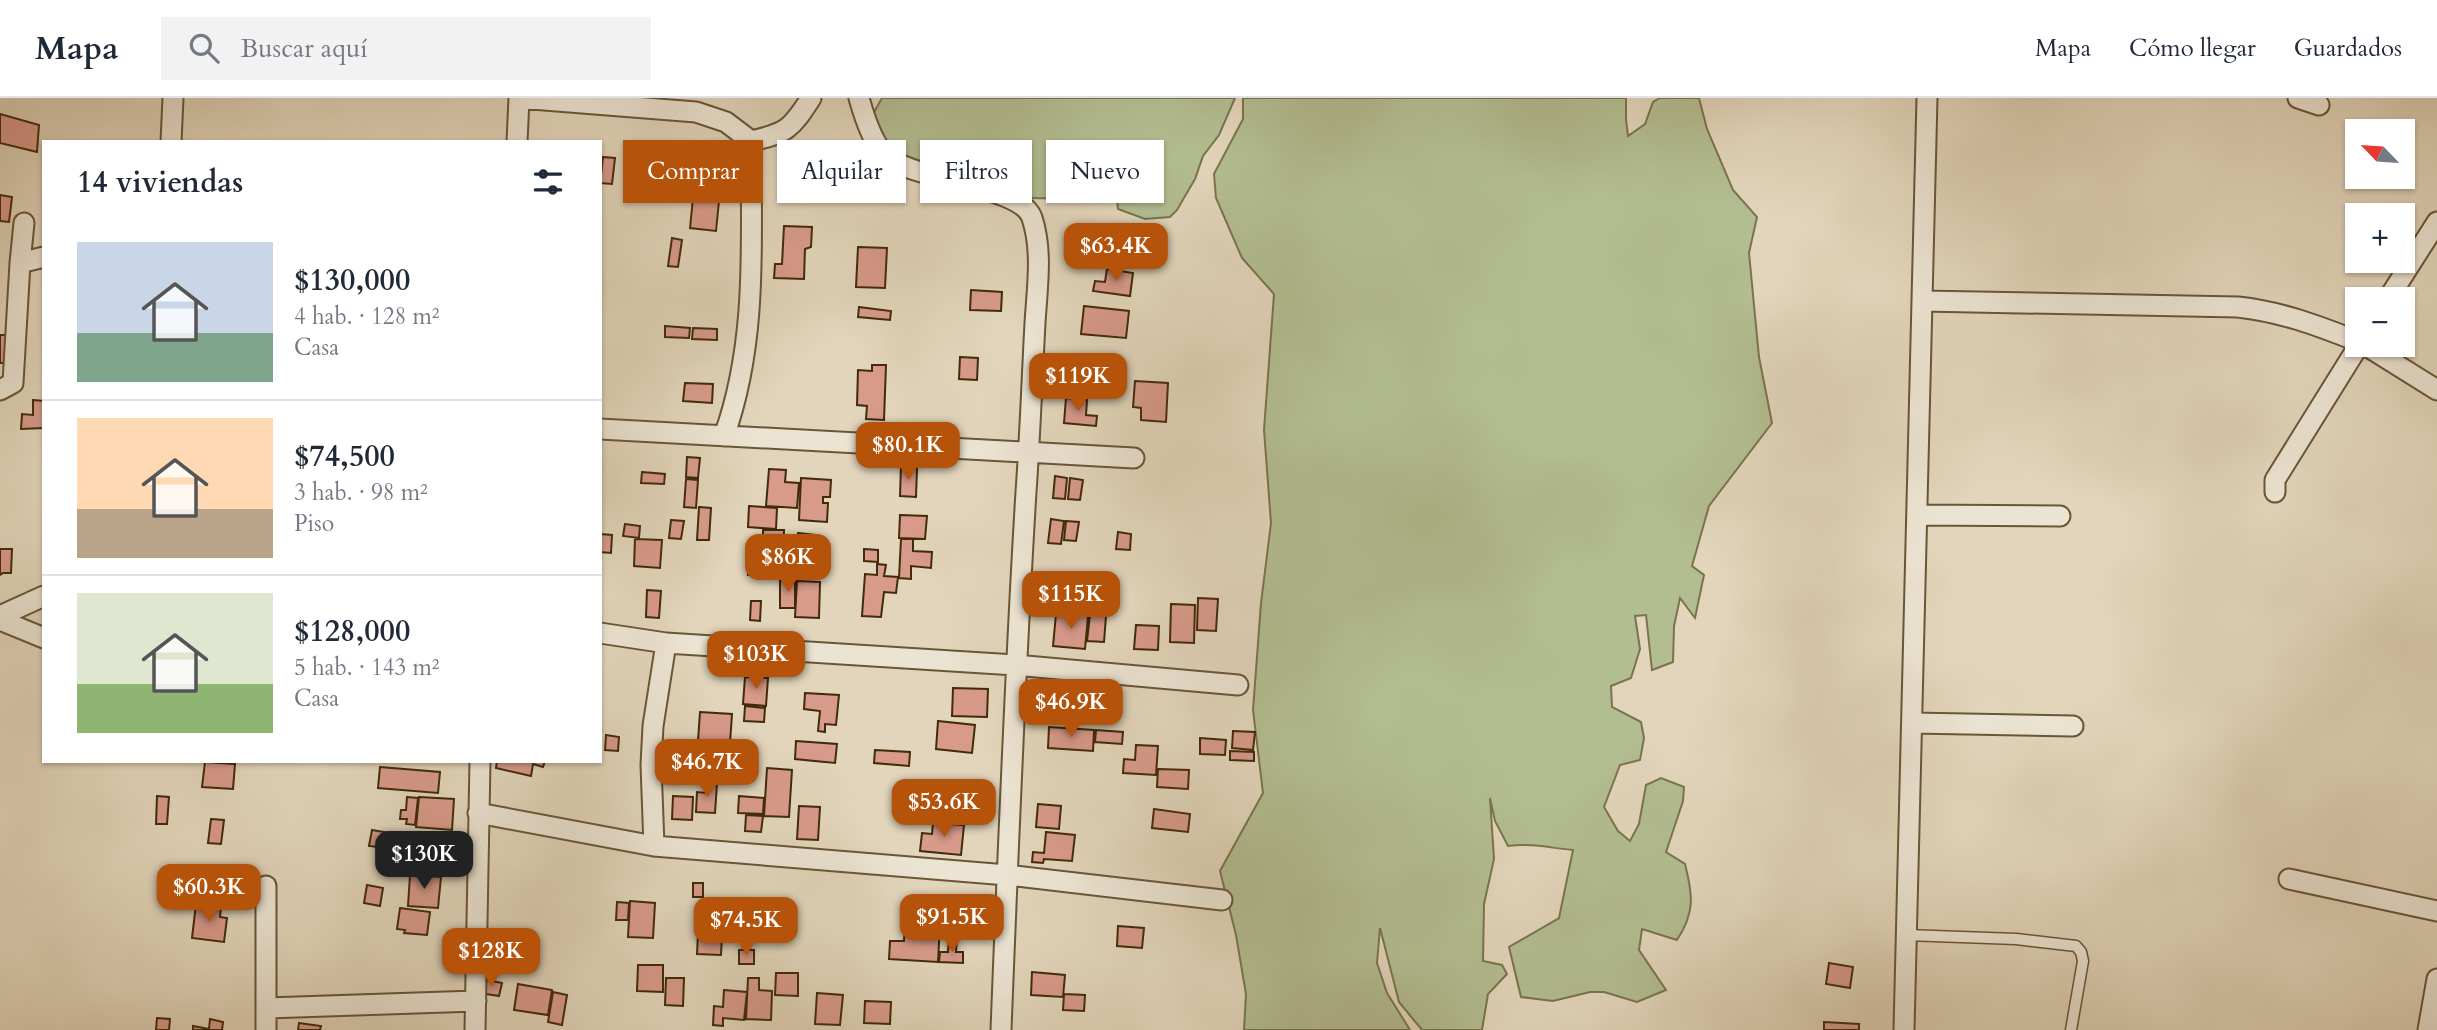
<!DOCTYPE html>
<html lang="es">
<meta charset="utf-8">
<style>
:root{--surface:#fff;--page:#f2f2f3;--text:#1f2937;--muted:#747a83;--line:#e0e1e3;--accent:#b45309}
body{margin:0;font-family:Cardo,serif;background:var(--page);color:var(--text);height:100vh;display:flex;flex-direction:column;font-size:26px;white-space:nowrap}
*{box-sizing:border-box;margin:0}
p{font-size:23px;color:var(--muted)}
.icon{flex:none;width:38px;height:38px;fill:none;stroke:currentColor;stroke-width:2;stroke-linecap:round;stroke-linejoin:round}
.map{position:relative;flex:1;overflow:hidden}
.panel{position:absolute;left:42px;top:42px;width:560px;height:623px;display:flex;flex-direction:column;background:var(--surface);border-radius:0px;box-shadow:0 2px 5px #0004}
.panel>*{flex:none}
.guide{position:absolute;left:623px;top:42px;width:665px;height:63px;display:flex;gap:14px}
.needle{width:46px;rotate:295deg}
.tools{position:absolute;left:2345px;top:21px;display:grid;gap:14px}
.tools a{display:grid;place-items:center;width:70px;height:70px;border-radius:0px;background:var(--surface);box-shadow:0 2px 5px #0004;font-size:35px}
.price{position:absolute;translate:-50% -60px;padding:0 16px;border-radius:14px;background:var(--accent);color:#fff;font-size:23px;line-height:46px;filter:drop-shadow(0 2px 4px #0008)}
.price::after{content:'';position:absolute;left:50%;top:42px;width:21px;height:16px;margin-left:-10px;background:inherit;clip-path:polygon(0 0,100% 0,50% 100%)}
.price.on{background:#222;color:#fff}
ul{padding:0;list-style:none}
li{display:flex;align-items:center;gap:21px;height:175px;padding:0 35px}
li+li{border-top:2px solid var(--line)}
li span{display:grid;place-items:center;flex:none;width:196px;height:140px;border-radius:0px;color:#555}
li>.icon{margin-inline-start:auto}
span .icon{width:84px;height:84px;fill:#fffc;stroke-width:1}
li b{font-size:30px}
h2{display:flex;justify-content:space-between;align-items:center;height:84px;padding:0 35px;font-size:30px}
.chip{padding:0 24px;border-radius:0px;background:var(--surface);box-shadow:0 2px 5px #0004;font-size:24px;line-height:63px}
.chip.on{background:var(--accent);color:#fff}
header{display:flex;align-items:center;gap:42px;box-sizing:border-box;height:98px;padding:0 35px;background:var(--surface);border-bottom:2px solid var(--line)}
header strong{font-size:33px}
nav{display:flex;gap:38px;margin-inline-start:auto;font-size:24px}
.search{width:490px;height:63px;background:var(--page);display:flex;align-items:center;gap:18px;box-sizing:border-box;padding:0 24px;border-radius:0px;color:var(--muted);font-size:26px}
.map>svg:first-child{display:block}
.green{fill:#b2bd91;stroke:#7a744d;stroke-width:2}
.building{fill:#d89a8b;stroke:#412b09;stroke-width:2}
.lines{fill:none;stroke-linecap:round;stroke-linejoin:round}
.service-casing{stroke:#695636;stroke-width:13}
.minor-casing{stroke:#695636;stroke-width:23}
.service{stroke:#ece4d3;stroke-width:10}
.minor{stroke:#ece4d3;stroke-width:19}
</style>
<header>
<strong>Mapa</strong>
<div class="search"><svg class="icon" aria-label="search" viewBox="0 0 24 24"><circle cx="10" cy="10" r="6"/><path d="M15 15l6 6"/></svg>Buscar aquí</div>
<nav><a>Mapa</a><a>Cómo llegar</a><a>Guardados</a></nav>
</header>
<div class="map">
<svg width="2437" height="932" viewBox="0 0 2437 932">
<rect width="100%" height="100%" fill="#e2d5bb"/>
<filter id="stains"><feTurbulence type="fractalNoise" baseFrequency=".00286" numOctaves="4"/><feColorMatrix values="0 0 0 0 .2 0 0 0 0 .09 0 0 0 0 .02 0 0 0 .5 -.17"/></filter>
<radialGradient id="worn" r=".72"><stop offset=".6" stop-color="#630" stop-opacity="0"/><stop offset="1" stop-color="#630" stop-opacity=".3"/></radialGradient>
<path class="green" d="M882,0H1235L1219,37L1203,58L1195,81L1177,112L1170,119L1145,121L1118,111L1115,83L1084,100L1067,101L1033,100L978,86L971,68L927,65L914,72L882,66L875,58L881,36L873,16Z
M1243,0H1626V21L1628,38L1645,26L1653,4L1660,0H1699L1707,31L1733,92L1757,119L1749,155L1759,259L1772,325L1709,408L1692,468L1704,477L1695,520L1680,500L1674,528L1673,564L1652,572L1646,517L1635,518L1640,551L1631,580L1611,588L1612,609L1641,624L1644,640L1640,662L1620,667L1604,709L1618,733L1630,743L1639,726L1646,687L1661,680L1684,689L1683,703L1666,754L1685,766C1693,797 1695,815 1677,842L1642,831L1639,852L1666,892L1637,904L1604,894H1590L1553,903L1521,899L1509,849L1559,820L1573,752C1551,750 1530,745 1508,748L1495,723L1490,700L1494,761L1484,806L1483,863L1502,867L1507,876L1488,896L1482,932H1422L1399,904L1380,830L1377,865L1387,895L1410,932H1244L1246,896L1236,837L1220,773L1263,695L1253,612L1261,505L1271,425L1264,332L1274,196L1242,160L1216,100L1214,76L1243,21Z"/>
<path class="building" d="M0,16L39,27L37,54L0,45Z
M603,59L615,60L612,86L600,85Z
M648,60L665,61L663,100L646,99Z
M0,97L12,99L9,124L0,123Z
M693,100L719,103L716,133L690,130Z
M784,128L812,129L811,149L805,151L804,181L774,180L775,166H782Z
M672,140L682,142L678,169L668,168Z
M1102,142L1114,143L1111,168L1084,165L1085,152L1101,154Z
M858,149L887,150L885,190L856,189Z
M1107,171L1133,175L1130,198L1093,193L1095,183L1105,184Z
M971,192L1002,194L1001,213L970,212Z
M1084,208L1129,213L1126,240L1081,236Z
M859,209L891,213L890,222L858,219Z
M665,228L690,230L689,240L665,239Z
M693,230L717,231V242L692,241Z
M0,237H6L4,265H0Z
M960,259L978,260L977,282L959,281Z
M872,267H886L884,322L866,321L867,308L857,307L858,272L872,273Z
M1135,283L1168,285L1166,324L1141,322V310L1133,309Z
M685,285L713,286L712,305L683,303Z
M1066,300L1087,302L1086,317L1097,318L1096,328L1064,325Z
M33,302L44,303V330L21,331L22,316L33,317Z
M687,359L700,360L698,380L686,379Z
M901,369L917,370L916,399L900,398Z
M769,371L786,372L785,384L799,385L797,410L766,408Z
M642,374L665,376L664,386L641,385Z
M1055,378L1067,380L1065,401L1053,400Z
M801,380L831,382L830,399H823V405H828L827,424L799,422Z
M1070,380L1083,382L1080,402L1068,401Z
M686,381L698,382L696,410L684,409Z
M749,408L777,410L776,431L748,429Z
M699,409L711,410L709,442H697Z
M900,417L927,418L925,441L899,440Z
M1051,421L1064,423L1061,446L1048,445Z
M671,422L684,423L681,441L669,440Z
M1066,423L1079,424L1076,443L1064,442Z
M625,426L640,428L639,440L623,438Z
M763,432H784L783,457L763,456Z
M1118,434L1131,436L1130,452L1116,451Z
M798,435L815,437L814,449H824L822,466L796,464Z
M600,436L612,437L611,455L600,454Z
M635,441L662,442L660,470L634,468Z
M901,441H913V453L932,454L931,470L911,468V481L899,480Z
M749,443L762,444L761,477H748Z
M0,451H12L11,475H3L0,477Z
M864,451L878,452V464L864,463Z
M877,466L886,467L884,478L898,479L896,495L884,494L881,519L862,518L865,476L877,477Z
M780,483H795V510H780Z
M797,483L820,484L819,520L795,519Z
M647,492L661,493L659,520L646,519Z
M1198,500L1218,501L1216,533L1197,532Z
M751,503H761L760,523L750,522Z
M1171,506L1195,507L1194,545L1170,544Z
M1056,516L1088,518L1085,551L1053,548Z
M1090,517L1106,518L1104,544L1087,543Z
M1136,527L1159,528L1158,552L1134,551Z
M745,579L768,580L766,608L743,606Z
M953,590L988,591L987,619L952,618Z
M805,595L839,597L836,627L825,626V634L818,633L820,613L804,611Z
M745,608L765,610L764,624L744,623Z
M700,614L732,616L729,659L697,657Z
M938,623L975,627L972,655L936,651Z
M1049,629L1094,632L1093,653L1048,650Z
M1096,632L1123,634L1122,646L1095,644Z
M1233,633L1255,634L1253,652L1232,650Z
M606,637L619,639L618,653L605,652Z
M1200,640L1226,642L1225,657L1200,656Z
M796,643L837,646L835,665L795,661Z
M1136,647L1158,648L1156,677L1123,675L1124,661L1135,662Z
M875,652L910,654L909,668L874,665Z
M1230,653L1254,654V663L1230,662Z
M663,654L696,656L695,674L675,672L676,662L663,661Z
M497,663H545L543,669L533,666L531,678L496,670Z
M205,664L235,666L233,691L202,689Z
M380,669L440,674L438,695L378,690Z
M767,670L792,672L789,719L764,718Z
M1158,671L1189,672L1188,691L1157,689Z
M706,685H717L715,715L696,714L697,694L706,695Z
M939,692L978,694L976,720L937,718Z
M157,698L169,699L167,726H156Z
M673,698L693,699L692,722L672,721Z
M739,698L764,700L763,716L738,715Z
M407,699L418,700L415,727L406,726L407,721H400L401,712H406Z
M419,699L454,701L452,732L416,729Z
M1038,706L1061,708L1059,731L1036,729Z
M799,708L820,709L818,742L797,741Z
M1154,711L1190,716L1188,734L1152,730Z
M746,717L763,718L761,734L745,733Z
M211,721L224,722L221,746L208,745Z
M933,725L964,727L961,757L920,753L922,735L932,736Z
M372,732L390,735L389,741L394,742L393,751L369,748Z
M1046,734L1075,737L1072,763L1044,761L1043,765L1032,764L1033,754L1044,755Z
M410,777L441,779L438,810L408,808Z
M693,785H703V799H693Z
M367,787L383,790L380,808L364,805Z
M927,799H939L938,825L926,824Z
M630,803L655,805L653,840L628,839Z
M617,804L629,805L628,822H616Z
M942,805L961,806V818L941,817Z
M196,806L221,809L220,819L227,820L224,844L192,840Z
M400,810L430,814L427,837L404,835L405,832L397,831Z
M971,812L990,813L989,832L970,831Z
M699,815L723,816L721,857L697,856Z
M942,819L960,820L959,833L942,832Z
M905,825L940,827L938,864L889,861L890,843H904Z
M1118,828L1144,830L1142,850L1117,848Z
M949,840L957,841L956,854H963V865L939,864L940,854H948Z
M739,852H754V866H739Z
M1829,865L1853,869L1850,890L1826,886Z
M638,867H663V894L637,893Z
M1032,874L1065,877L1063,899L1031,897Z
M776,875H798V898L775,897Z
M666,880H684L683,908L665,907Z
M748,880H759V892L772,893L771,922L746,921Z
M482,881L502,885L499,898L480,895Z
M518,886L552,892L548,917L514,912Z
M724,892L747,894L744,922L723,920V928L713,927L714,908L723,909Z
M553,894L567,897L562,927L548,924Z
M817,895L843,897L840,927L815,926Z
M1064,896L1085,897L1084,913L1063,912Z
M865,903L891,904L890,926L864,925Z
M157,920L170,921L169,932H156Z
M210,921L223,924L222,932H193V928L209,931Z
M1824,924L1859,926V932H1824Z
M299,925L321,928L320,932H298Z"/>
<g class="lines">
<g class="service-casing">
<path id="service" d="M1906,837L2016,841L2076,848L2081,854L2083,863L2071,932"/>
</g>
<g class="minor-casing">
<path id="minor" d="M519,0L696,14L726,24L751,43C787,35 791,31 811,0
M859,0C864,18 872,44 885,57C909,82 1022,87 1032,120C1043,153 1037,191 1035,225C1032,281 1030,338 1026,394C1015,573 1008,753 1001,932
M2298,0L2319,7
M171,44L173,0
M517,44L519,0
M20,165L44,159
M2388,201L2437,124
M1922,203L2238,209C2282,214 2316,227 2357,243
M2365,247L2437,292
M0,292L13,285L20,165L24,125
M600,331L1134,360
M724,338C758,244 751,142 751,43
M2275,394V382L2359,247
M1917,417L2060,418
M0,518L44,498
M0,522L44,540
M600,535L666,545L1015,567L1238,587
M1912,625L2073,628
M478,715L654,748L1007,777L1222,802
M654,748L651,667L653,628L666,545
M2289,781L2437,813
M266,788V932
M267,910L476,903
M475,932L480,663
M1904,932L1927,0
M2428,932L2437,881"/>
</g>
<use href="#service" class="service"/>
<use href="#minor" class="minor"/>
</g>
<rect width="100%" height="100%" filter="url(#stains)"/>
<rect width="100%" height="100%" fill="url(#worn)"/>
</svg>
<div class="tools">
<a><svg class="needle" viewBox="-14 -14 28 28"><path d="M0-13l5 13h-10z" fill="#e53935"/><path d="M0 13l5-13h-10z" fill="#747a83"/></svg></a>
<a>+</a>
<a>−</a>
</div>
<b class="price" style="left:1116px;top:185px">$63.4K</b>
<b class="price" style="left:1078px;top:315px">$119K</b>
<b class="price" style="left:908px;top:384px">$80.1K</b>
<b class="price" style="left:788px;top:496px">$86K</b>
<b class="price" style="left:1071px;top:533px">$115K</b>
<b class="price" style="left:756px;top:593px">$103K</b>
<b class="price" style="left:1071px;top:641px">$46.9K</b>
<b class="price" style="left:707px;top:701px">$46.7K</b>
<b class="price" style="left:944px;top:741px">$53.6K</b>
<b class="price on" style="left:424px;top:793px">$130K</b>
<b class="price" style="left:209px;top:826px">$60.3K</b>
<b class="price" style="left:952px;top:856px">$91.5K</b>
<b class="price" style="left:746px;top:859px">$74.5K</b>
<b class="price" style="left:491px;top:890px">$128K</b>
<div class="guide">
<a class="chip on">Comprar</a>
<a class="chip">Alquilar</a>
<a class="chip">Filtros</a>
<a class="chip">Nuevo</a>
</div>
<section class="panel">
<h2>14 viviendas<svg class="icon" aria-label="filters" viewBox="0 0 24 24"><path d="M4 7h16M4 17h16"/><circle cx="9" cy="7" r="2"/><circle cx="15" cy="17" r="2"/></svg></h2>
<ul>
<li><span style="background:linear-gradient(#c9d6e8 65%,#7fa58c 0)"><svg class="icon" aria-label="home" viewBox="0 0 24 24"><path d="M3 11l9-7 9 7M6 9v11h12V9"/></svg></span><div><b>$130,000</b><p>4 hab. · 128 m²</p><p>Casa</p></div></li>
<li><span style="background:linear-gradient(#ffd9b3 65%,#b9a48a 0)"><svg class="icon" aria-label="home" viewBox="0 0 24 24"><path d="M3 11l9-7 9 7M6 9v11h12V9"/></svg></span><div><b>$74,500</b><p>3 hab. · 98 m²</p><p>Piso</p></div></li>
<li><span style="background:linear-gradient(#dfe7d0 65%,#8fb573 0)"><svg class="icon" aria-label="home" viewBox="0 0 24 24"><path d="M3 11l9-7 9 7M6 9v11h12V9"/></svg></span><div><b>$128,000</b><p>5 hab. · 143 m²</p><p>Casa</p></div></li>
</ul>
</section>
</div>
